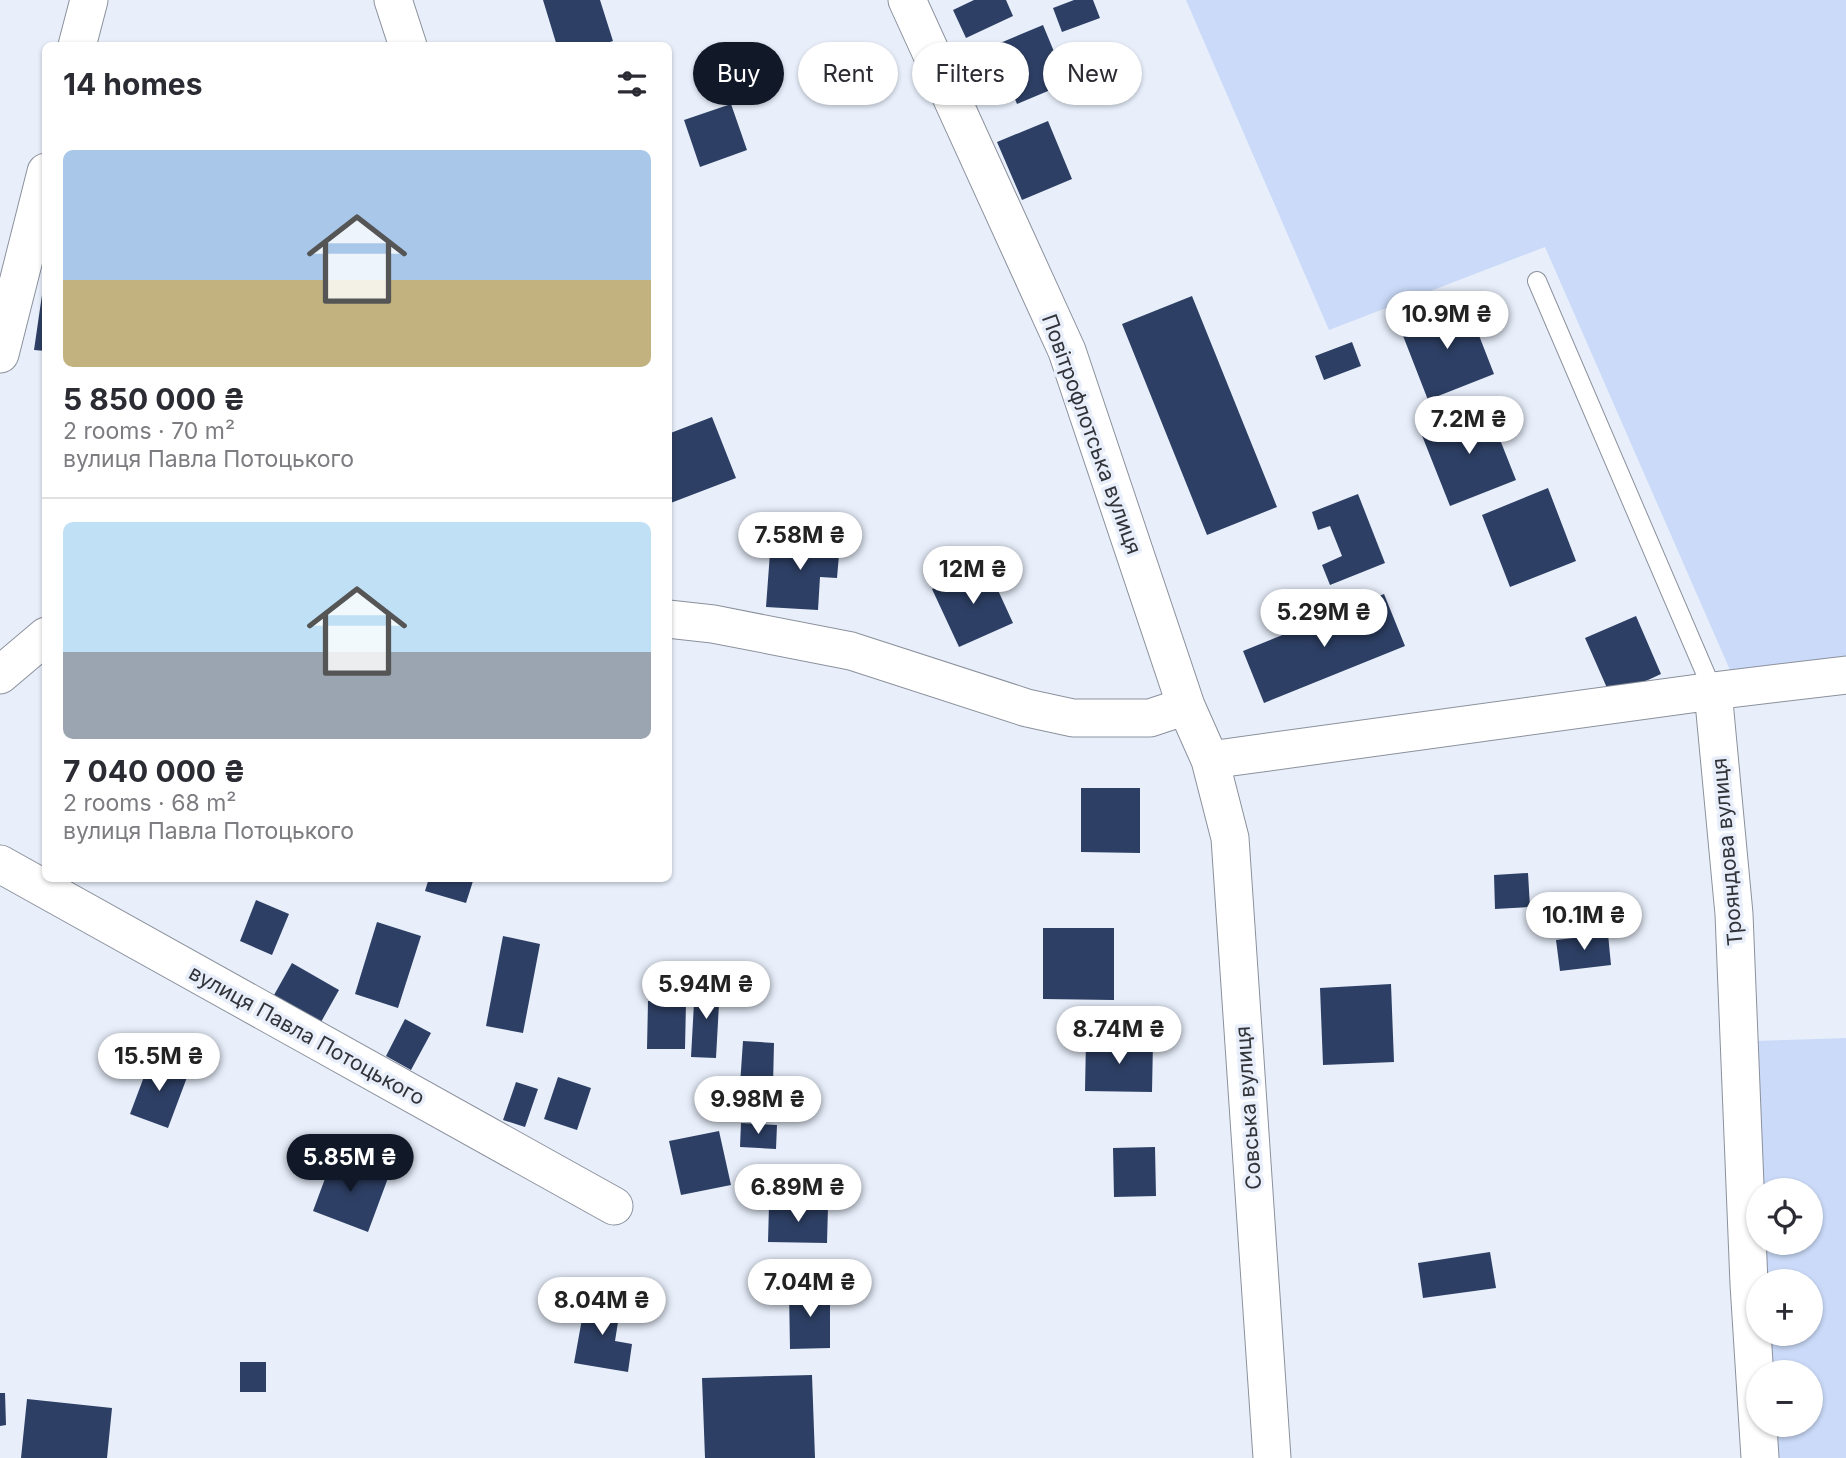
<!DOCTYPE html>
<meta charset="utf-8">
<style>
:root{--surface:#fff;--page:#f2f2f3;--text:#2b2b33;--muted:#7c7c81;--line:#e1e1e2;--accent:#111827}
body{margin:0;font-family:Inter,sans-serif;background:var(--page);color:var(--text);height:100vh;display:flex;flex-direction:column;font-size:26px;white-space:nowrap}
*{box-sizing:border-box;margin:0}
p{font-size:23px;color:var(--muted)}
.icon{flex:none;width:38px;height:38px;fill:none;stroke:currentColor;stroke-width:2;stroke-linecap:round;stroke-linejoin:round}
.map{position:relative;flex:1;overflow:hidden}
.side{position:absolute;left:42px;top:42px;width:630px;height:840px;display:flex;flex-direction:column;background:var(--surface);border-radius:10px;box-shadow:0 2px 5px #0004}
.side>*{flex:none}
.guide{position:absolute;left:693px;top:42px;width:665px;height:63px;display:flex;gap:14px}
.fabs{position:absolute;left:1746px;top:1178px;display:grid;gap:14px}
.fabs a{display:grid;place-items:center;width:77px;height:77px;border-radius:50%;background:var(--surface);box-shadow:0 2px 5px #0004;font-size:35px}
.price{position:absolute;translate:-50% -60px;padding:0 16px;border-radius:24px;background:#fff;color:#222;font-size:23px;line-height:46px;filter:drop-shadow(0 2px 4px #0008)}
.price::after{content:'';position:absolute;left:50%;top:42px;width:21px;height:16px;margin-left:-10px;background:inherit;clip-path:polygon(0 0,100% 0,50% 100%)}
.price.current{background:var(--accent);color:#fff}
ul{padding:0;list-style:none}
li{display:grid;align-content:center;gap:14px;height:371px;padding:0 21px}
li+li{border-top:2px solid var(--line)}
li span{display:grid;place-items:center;height:217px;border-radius:10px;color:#555}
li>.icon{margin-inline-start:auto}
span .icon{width:126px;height:126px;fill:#fffc;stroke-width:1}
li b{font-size:30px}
h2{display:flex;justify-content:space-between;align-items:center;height:84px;padding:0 21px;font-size:30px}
.chip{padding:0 24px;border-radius:32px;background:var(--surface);box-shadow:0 2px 5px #0004;font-size:24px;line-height:63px}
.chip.current{background:var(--accent);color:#fff}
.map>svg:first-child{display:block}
.green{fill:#cadaf8}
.building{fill:#2d3f64}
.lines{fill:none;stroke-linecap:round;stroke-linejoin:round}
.lane-casing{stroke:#8b919c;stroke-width:20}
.street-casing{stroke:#8b919c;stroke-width:39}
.lane{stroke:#fff;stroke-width:18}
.street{stroke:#fff;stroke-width:37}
.labels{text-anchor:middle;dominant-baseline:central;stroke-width:7;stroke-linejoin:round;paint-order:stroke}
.street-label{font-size:21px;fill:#323439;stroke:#e8effb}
</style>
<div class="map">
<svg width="1846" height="1458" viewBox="0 0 1846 1458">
<rect width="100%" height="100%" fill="#e8effb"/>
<path class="green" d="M1186,0H1846V658L1730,670L1545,247L1329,330Z
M1846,1038V1458H1778L1776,1425L1811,1424V1372H1773L1771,1334H1811V1281H1768L1766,1243L1811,1242V1190H1763L1755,1041Z"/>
<path class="building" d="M543,0H600L613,41L599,46H557Z
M974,0H1006L1013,16L966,38L953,10Z
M1074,0H1093L1100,18L1062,32L1053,8Z
M1043,25L1067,83L1017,104L993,46Z
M731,104L747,150L700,167L684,120Z
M1048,121L1072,179L1022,200L997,142Z
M43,288H46V351L34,350Z
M1192,296L1277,507L1207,535L1122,324Z
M1466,302L1494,374L1428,400L1400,328Z
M1352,342L1361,366L1324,380L1315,356Z
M1487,407L1516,480L1450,506L1421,433Z
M712,417L736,478L668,504V434Z
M1548,488L1576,561L1510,587L1482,515Z
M1358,494L1385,563L1330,585L1322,565L1342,556L1330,526L1318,530L1312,512Z
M771,539L840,543L837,578L820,577L818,610L766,607Z
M986,564L1013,623L959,647L932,589Z
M1384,594L1405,646L1264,703L1243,651Z
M1636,616L1661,674L1611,697L1585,638Z
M1081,788H1140V853L1081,852Z
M1528,873L1530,907L1495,909L1494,875Z
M429,878H474L466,903L425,891Z
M256,900L289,914L272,955L240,941Z
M377,922L421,936L398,1008L355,994Z
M1043,928H1114V1000L1043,999Z
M1608,934L1611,965L1560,971L1556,940Z
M503,936L540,944L523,1033L486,1026Z
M292,963L339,990L321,1022L274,995Z
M1391,984L1394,1062L1323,1065L1320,988Z
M695,985L720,986L716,1058L691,1057Z
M648,1001L686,1002L685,1049H647Z
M405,1019L431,1033L411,1070L386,1056Z
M1086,1039L1153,1041L1152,1092L1085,1091Z
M743,1041L774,1043L773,1086L740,1085Z
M151,1058L189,1072L168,1128L130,1114Z
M558,1077L591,1088L577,1130L544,1119Z
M516,1082L538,1089L525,1127L503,1120Z
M741,1123L777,1125L776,1149L740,1147Z
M719,1131L731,1185L681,1195L669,1141Z
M1155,1147L1156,1196L1114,1197L1113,1148Z
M333,1157L388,1178L368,1232L313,1211Z
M769,1205L828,1206L827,1243L768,1242Z
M1490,1252L1496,1288L1423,1298L1418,1263Z
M789,1290H830V1348L790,1349Z
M586,1297L621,1303L615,1341L632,1344L628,1372L574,1363Z
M240,1362H266V1392H240Z
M812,1375L815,1458H705L702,1378Z
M0,1393H5L6,1425L0,1426Z
M27,1399L112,1408L107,1458H21Z"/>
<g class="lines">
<g class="lane-casing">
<path id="lane" d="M1537,281L1713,691"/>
</g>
<g class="street-casing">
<path id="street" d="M393,0L408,46
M907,0L1067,351L1186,706L1210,760L1230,838L1272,1458
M77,46L89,0
M0,354L46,172
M668,619L713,624L851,651L1027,708L1073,718H1150L1186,706
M0,675L46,636
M1713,691L1734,914L1749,1284L1760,1458
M1210,760L1713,691L1846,675
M0,864L614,1206"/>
</g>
<use href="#lane" class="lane"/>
<use href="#street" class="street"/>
</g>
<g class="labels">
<g class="street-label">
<text transform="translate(1092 434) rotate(70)">Повітрофлотська вулиця</text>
<text transform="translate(1727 852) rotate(-95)">Трояндова вулиця</text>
<text transform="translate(307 1035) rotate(29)">вулиця Павла Потоцького</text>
<text transform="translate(1248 1108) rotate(-94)">Совська вулиця</text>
</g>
</g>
</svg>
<div class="fabs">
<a><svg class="icon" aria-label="locate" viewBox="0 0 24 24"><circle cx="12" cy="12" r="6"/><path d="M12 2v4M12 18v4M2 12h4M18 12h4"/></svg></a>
<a>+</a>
<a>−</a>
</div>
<b class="price" style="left:1447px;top:351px">10.9M ₴</b>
<b class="price" style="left:1469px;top:456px">7.2M ₴</b>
<b class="price" style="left:800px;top:572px">7.58M ₴</b>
<b class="price" style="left:973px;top:606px">12M ₴</b>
<b class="price" style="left:1324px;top:649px">5.29M ₴</b>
<b class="price" style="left:1584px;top:952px">10.1M ₴</b>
<b class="price" style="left:706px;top:1021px">5.94M ₴</b>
<b class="price" style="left:1119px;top:1066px">8.74M ₴</b>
<b class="price" style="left:159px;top:1093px">15.5M ₴</b>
<b class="price" style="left:758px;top:1136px">9.98M ₴</b>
<b class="price current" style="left:350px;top:1194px">5.85M ₴</b>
<b class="price" style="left:798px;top:1224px">6.89M ₴</b>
<b class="price" style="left:810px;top:1319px">7.04M ₴</b>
<b class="price" style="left:602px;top:1337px">8.04M ₴</b>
<div class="guide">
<a class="chip current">Buy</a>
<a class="chip">Rent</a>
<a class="chip">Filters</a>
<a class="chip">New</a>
</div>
<section class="side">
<h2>14 homes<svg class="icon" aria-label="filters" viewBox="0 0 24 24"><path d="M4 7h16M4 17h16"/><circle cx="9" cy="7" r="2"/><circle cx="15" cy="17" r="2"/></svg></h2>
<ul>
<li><span style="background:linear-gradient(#a9c7e8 60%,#c2b280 0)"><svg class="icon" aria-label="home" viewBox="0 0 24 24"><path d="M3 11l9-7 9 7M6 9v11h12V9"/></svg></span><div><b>5 850 000 ₴</b><p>2 rooms · 70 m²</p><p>вулиця Павла Потоцького</p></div></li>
<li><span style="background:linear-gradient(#bfe0f5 60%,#9aa5b1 0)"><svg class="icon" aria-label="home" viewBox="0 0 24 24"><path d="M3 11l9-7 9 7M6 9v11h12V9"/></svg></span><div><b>7 040 000 ₴</b><p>2 rooms · 68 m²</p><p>вулиця Павла Потоцького</p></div></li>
</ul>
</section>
</div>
